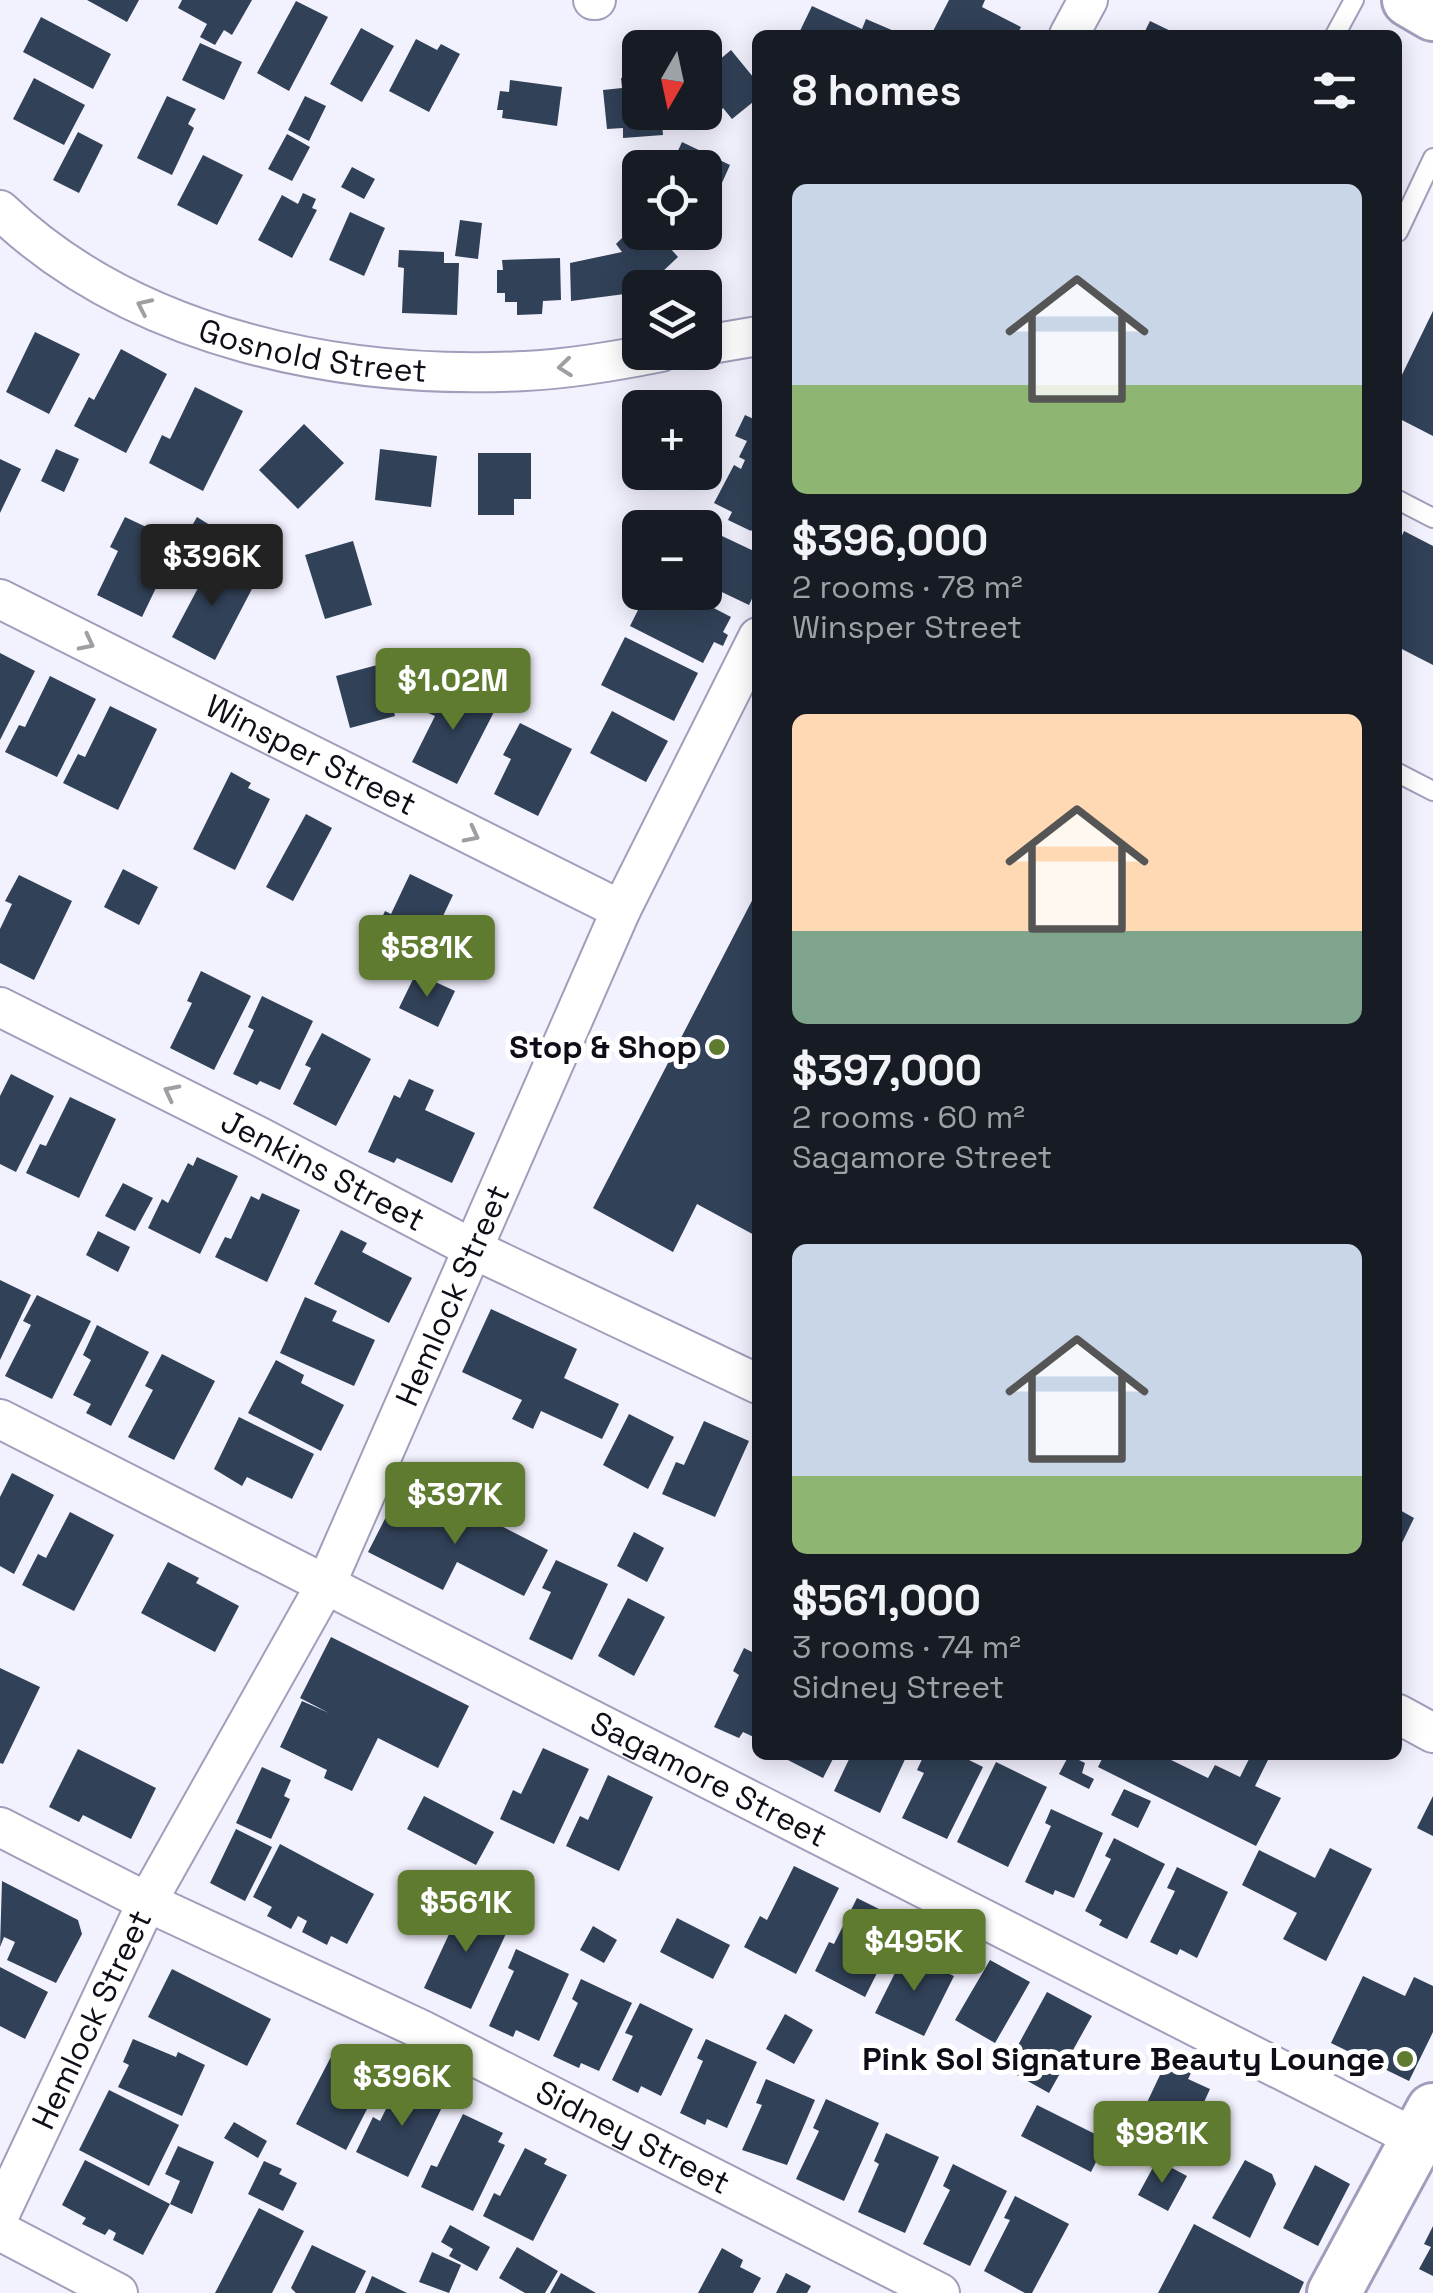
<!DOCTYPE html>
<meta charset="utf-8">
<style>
:root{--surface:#171b24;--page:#242831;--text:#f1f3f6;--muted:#9ea1a6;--accent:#5f7b30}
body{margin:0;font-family:"Space Grotesk",sans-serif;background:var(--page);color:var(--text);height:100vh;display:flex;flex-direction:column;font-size:38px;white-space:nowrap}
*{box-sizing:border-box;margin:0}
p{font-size:32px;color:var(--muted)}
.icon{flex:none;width:55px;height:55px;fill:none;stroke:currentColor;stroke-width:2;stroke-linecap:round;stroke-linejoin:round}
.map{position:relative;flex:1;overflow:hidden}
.details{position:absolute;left:752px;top:30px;width:650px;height:1730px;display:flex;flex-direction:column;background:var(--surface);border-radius:15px;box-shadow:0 5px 25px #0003}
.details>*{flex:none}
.needle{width:65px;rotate:189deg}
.buttons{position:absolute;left:622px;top:30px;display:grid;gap:20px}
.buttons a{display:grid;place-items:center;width:100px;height:100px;border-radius:15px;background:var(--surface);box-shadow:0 5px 25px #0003;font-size:50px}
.price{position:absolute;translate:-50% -85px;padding:0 22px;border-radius:10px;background:var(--accent);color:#fff;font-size:32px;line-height:65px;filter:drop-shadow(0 2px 5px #0008)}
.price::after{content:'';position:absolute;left:50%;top:60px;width:30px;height:22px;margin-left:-15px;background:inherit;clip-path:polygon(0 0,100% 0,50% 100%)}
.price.on{background:#222;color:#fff}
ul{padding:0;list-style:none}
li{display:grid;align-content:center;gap:20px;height:530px;padding:0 40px}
li span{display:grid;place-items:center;height:310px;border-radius:15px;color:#555}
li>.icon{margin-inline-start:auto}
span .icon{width:180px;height:180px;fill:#fffc;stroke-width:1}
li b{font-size:42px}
h2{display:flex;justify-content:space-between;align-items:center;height:120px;padding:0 40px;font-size:42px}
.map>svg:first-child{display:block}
.building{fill:#314157}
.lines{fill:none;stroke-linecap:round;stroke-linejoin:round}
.lane-casing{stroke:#a19ebc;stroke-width:22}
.street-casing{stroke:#a19ebc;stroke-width:42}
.secondary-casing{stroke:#a19ebc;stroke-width:58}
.lane{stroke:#fff;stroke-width:18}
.street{stroke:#fff;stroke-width:38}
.secondary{stroke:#fff;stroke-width:52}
.oneway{stroke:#9f9ea3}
.poi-dot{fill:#5f7b30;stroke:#fff;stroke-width:4}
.labels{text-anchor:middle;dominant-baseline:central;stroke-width:10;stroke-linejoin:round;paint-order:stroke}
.street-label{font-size:32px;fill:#0f0d18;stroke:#fff}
.poi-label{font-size:32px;font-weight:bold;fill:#0f0d18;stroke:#fff;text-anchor:end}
</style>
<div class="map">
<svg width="1433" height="2293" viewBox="0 0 1433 2293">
<rect width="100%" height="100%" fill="#f2f1fe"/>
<path class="building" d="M87,0H139L127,22Z
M182,0H252L232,35L224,30L215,45L200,37L207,24L178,8Z
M949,0H985L982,7L1021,27L1017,35H931Z
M296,1L328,17L289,91L257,73Z
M812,6L862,29L866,19L894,31L892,35H798Z
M41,17L111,54L93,89L23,52Z
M1150,21L1179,35H1143Z
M361,28L394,46L362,102L330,84Z
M416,39L437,50L441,44L460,54L429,112L389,91Z
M200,43L242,62L224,100L182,80Z
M731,50L758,83V98L732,119L723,108L719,113L705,95L708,88L705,72Z
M640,77V112H661L663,135L623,138V128L607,129L603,90L622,88L621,78Z
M34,78L85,105L64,145L13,119Z
M510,80L562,87L557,126L502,118L503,110H497L500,91L509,92Z
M167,96L196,109L188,124L194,128L172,175L137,158Z
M305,96L326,106L309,141L288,130Z
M78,132L103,145L79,193L53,180Z
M287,134L310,147L292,181L268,169Z
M682,142L730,165L721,185L715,182L705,202V168H670Z
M203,155L243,175L217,225L177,205Z
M352,167L375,179L364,199L341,187Z
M303,193L316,199L312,208L317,210L292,258L258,240L282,195L298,204Z
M350,212L385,228L364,276L329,260Z
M460,220L482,223L478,259L455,256Z
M632,228L637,235L656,232L678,257L645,288H640V292L571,301L570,263L622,252L616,244Z
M399,250L444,252V263H459L457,315L402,313L404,268L398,267Z
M560,258L561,300L543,301L542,314L517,315V302H505V293H497V270H503L502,260Z
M1433,311V436L1398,418V383Z
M35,332L80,354L49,414L6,392Z
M121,349L167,374L126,453L74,426L89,397L94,400Z
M195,387L243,411L203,491L149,463L162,435L170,439Z
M745,415L758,421V523L751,531L728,520L732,512L714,503L734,465L741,469L745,460L739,457L747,441L735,436Z
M304,424L344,463L298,509L259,470Z
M56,449L79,459L64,492L41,481Z
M380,449L437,456L431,507L375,500Z
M478,453H531V499H514V515H478Z
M0,459L21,469L0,513Z
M125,517L178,542L142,617L97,595L118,551L110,547Z
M197,517L213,527L194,559L178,550Z
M705,528L758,553V586L749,605L705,584Z
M1404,531L1433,546V665L1398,647V538L1400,540Z
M353,541L372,605L325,619L305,555Z
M203,558L254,585L215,660L172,637L198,588L189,584Z
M647,592H683L731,617L723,632L728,635L723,646L714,642L703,663L630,626Z
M625,637L698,673L674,721L601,685Z
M0,653L35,671L0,740Z
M381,664L395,716L350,728L336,676Z
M50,676L96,699L57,777L5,752L19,725L25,727Z
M444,682L496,708L457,784L412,762L435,716L428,713Z
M110,706L157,729L118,810L63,783L78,754L85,757Z
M612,711L668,741L646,782L590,753Z
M520,723L572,749L538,816L494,794L511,759L503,755Z
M231,772L251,783L248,788L270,799L235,870L193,849Z
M306,814L332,828L293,901L266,887Z
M123,869L158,887L139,925L104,907Z
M410,874L453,895L423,958L374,935L385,911L391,914Z
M19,875L72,901L34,980L0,963V929L12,904L5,901Z
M758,889V1237L697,1204L673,1252L593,1208Z
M201,971L251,996L214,1070L170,1048L192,1003L187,1001Z
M416,973L455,991L438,1027L399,1008Z
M262,996L313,1021L280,1090L260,1081L257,1085L233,1074L254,1030L248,1027Z
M322,1033L371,1059L336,1126L293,1104L311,1068L305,1065Z
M11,1074L54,1096L16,1172L0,1164V1096Z
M409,1079L434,1090L425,1110L475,1133L452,1183L397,1158L394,1163L368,1152L394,1095L400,1098Z
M70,1097L116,1119L79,1198L26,1173L40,1144L46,1146Z
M197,1157L238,1176L200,1254L148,1228L162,1199L168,1203L188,1163L193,1166Z
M123,1183L153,1198L135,1231L105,1216Z
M262,1193L300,1210L267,1282L215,1257L225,1237L231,1239L251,1196L259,1200Z
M341,1230L367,1243L362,1252L412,1278L389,1323L314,1284Z
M98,1231L130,1247L118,1272L86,1255Z
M0,1280L31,1295L0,1360Z
M37,1295L91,1321L52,1399L5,1376L31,1325L23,1321Z
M305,1297L337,1311L332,1321L375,1340L354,1386L280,1353Z
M491,1309L577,1349L564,1378L619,1404L602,1439L541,1411L533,1429L512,1419L522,1400L462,1372Z
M97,1325L149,1352L111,1426L86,1413L91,1404L73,1395L91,1360L83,1355Z
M162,1354L215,1381L174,1460L128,1437L153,1390L145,1386Z
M276,1360L304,1375L301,1383L344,1405L321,1451L248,1413Z
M629,1414L674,1437L648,1489L603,1465Z
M239,1417L314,1454L292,1499L247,1477L242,1486L214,1469Z
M704,1421L749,1441L715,1517L662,1494L676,1462L684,1465Z
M12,1473L54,1495L14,1574L0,1566V1497Z
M409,1494L468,1524L474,1512L548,1550L524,1596L457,1562L443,1590L368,1552L390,1509L399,1513Z
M1398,1509L1414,1518L1398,1551Z
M70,1512L114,1535L74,1611L22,1585L38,1554L46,1558Z
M634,1532L664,1548L647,1582L617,1566Z
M556,1560L608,1584L572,1660L529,1639L551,1592L542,1588Z
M168,1562L199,1578L196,1583L239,1606L215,1652L141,1613Z
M628,1598L665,1617L634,1676L598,1656Z
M331,1637L469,1706L438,1768L378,1738L352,1791L324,1778L327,1770L280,1747L302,1701L329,1713L300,1698Z
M744,1648L758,1655V1739L743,1732L739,1738L714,1727L739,1675L733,1671Z
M0,1668L40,1687L3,1764L0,1763Z
M543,1748L589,1769L554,1844L500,1819L513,1790L521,1794Z
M78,1749L156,1788L131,1839L83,1815L79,1822L49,1807Z
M785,1755H835L823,1778L784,1758Z
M851,1755H907L880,1813L834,1791Z
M924,1755H959L983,1767L947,1839L902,1818L924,1773L917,1770Z
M1069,1755L1085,1763L1082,1773L1094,1779L1089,1789L1059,1774Z
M1104,1755H1171L1169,1759L1208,1778L1215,1765L1240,1777L1251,1755H1263L1269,1758L1255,1786L1281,1798L1256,1846L1098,1767Z
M996,1762L1047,1787L1008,1867L957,1842Z
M262,1767L291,1780L284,1796L290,1799L271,1839L236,1823Z
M608,1775L653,1797L619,1871L566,1846L580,1816L588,1820Z
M1124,1789L1151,1801L1138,1828L1111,1815Z
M424,1796L494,1832L476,1865L407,1829Z
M1433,1796V1836L1417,1828Z
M1051,1809L1103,1833L1074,1898L1055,1890L1053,1895L1025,1882L1051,1826L1045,1823Z
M236,1829L272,1847L245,1901L210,1883Z
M1114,1838L1165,1864L1127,1939L1099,1925L1102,1920L1085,1911L1111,1859L1105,1856Z
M280,1844L374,1894L347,1944L331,1936L327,1945L302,1932L307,1921L298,1916L291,1929L267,1916L272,1907L253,1897Z
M1330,1848L1372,1869L1326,1961L1283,1939L1297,1913L1242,1885L1259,1850L1315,1878Z
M794,1866L839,1888L796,1974L744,1947L760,1916L767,1920Z
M1177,1867L1228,1892L1197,1958L1180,1949L1177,1955L1150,1942L1175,1891L1167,1888Z
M2,1881L78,1920L82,1934L56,1983L7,1960L15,1942L4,1937L0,1947Z
M857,1898L903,1921L865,1997L815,1971L829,1942L834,1944Z
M456,1901L510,1925L471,2009L424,1988L450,1932L443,1929Z
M677,1918L730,1945L713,1979L660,1952Z
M593,1926L617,1940L604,1963L580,1950Z
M516,1949L569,1974L539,2041L516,2030L513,2037L489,2026L514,1971L508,1968Z
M905,1953L954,1976L924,2036L875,2013Z
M990,1960L1030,1982L995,2043L955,2020Z
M0,1967L48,1992L25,2039L0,2026Z
M172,1969L271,2019L247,2066L148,2017Z
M1363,1976L1405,1996L1414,1977L1433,1986V2032L1409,2081L1331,2043Z
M581,1979L632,2003L599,2071L581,2063L579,2068L553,2056L578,2003L572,1999Z
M1047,1992L1092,2016L1049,2093L999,2065L1011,2044L1017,2047Z
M640,2003L693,2029L661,2096L641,2086L638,2093L612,2080L633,2036L625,2033Z
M785,2014L813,2030L794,2064L766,2049Z
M133,2039L176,2057L178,2052L205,2065L182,2116L118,2087L129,2065L123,2062Z
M706,2039L757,2062L727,2128L707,2119L705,2125L680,2113L703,2061L697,2058Z
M333,2053L357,2067L362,2059L386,2072L346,2150L296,2124Z
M1168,2058L1193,2069L1188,2079L1210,2089L1179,2157L1127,2132L1137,2110L1142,2113Z
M401,2079L445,2101L408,2177L356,2152L373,2117L380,2121Z
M766,2079L815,2100L787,2165L742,2150L762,2105L756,2103Z
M109,2090L179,2125L149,2186L79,2150Z
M826,2099L879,2123L844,2201L796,2179L819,2131L813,2128Z
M1037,2105L1107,2140L1091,2172L1021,2136Z
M463,2114L503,2133L498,2142L505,2145L473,2211L421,2187L431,2165L437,2167Z
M234,2122L267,2141L258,2158L224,2138Z
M886,2133L939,2157L905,2233L858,2212L879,2164L874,2161Z
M178,2146L214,2162L192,2214L170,2204L180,2181L165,2174Z
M525,2148L547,2159L544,2164L567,2175L533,2241L483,2216L494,2193L500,2196Z
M85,2160L170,2204L143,2255L113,2240L116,2233L109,2229L105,2235L82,2224L86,2218L62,2205Z
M1157,2160L1187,2176L1168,2211L1138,2195Z
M1245,2160L1272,2174L1276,2184L1250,2238L1212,2218Z
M264,2161L282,2169L279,2174L297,2183L283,2211L248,2194Z
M953,2164L1007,2191L970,2266L923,2244L950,2190L943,2186Z
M1315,2165L1350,2184L1318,2246L1283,2228Z
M1015,2196L1069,2224L1032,2293H1025L984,2271L1010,2220L1004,2218Z
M259,2208L304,2231L272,2293H215Z
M1194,2224L1304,2282L1299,2293H1158Z
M450,2225L490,2247L477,2271L449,2256L453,2249L441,2242Z
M1433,2226V2276L1419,2269L1431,2247L1424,2244Z
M312,2245L366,2271L355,2293H296L291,2288Z
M517,2247L558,2271L545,2293H525L499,2278Z
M722,2248L743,2260L740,2267L761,2278L753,2293H698Z
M432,2252L461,2265L449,2293L419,2282Z
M561,2273L596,2293H550Z
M786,2273L811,2286L807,2293H776Z
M372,2276L407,2293H365Z"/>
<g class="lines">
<g class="lane-casing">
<path id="lane" d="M1335,35L1354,0
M1398,232L1433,158
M1398,500L1433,518
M1398,773L1433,791"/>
</g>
<g class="street-casing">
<g id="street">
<path d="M593,0H596"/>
<path d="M1069,35L1088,0"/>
<path id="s1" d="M0,210C136,340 343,380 525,371C571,369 616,361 661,352"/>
<path d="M705,345L758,336"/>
<path id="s2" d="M0,599L621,910"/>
<path id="s3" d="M0,1007L260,1137L475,1250L758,1384"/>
<path id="s4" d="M0,1419L1417,2139"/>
<path d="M1398,1714L1433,1733"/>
<path id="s5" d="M0,1827L147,1902L420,2029L940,2293"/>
<path id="s6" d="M0,2214L147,1902L327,1582L621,910L758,637"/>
<path d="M0,2231L118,2293"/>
</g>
</g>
<g class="secondary-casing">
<path id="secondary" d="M1409,0L1433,14
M1334,2293L1433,2110"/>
</g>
<use href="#lane" class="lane"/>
<use href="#street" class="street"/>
<use href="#secondary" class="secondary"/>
</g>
<defs><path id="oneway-chevron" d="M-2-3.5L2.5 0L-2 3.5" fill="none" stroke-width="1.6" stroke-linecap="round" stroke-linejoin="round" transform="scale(2.5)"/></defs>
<g class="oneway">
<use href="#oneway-chevron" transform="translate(144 306) rotate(-155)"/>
<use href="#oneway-chevron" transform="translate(565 367) rotate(174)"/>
<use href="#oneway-chevron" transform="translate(87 643) rotate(27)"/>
<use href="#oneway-chevron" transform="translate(472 835) rotate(27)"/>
<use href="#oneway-chevron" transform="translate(171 1092) rotate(-153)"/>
</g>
<g class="poi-dot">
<circle cx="717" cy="1047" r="10"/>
<circle cx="1405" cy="2059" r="10"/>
</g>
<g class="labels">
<g class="street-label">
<text stroke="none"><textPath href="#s1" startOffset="350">Gosnold Street</textPath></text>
<text stroke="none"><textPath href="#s2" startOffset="348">Winsper Street</textPath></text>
<text stroke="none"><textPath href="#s3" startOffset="362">Jenkins Street</textPath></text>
<text stroke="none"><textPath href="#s6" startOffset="1025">Hemlock Street</textPath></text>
<text stroke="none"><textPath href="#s4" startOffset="795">Sagamore Street</textPath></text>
<text stroke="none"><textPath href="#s6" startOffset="215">Hemlock Street</textPath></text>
<text stroke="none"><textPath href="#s5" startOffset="705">Sidney Street</textPath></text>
</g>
<g class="poi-label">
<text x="697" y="1047">Stop &amp; Shop</text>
<text x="1385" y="2059">Pink Sol Signature Beauty Lounge</text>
</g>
</g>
</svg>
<div class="buttons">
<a><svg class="needle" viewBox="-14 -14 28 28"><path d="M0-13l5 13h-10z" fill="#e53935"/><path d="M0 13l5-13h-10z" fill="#9ea1a6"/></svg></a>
<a><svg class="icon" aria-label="locate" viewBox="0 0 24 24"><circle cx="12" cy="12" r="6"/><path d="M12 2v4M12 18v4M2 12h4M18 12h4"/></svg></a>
<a><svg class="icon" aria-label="layers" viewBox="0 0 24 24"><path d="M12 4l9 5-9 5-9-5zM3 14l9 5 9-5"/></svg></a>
<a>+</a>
<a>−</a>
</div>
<b class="price on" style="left:212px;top:609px">$396K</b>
<b class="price" style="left:453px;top:733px">$1.02M</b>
<b class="price" style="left:427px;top:1000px">$581K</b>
<b class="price" style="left:455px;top:1547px">$397K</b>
<b class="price" style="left:466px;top:1955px">$561K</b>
<b class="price" style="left:914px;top:1994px">$495K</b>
<b class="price" style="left:402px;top:2129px">$396K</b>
<b class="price" style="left:1162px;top:2186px">$981K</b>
<section class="details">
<h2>8 homes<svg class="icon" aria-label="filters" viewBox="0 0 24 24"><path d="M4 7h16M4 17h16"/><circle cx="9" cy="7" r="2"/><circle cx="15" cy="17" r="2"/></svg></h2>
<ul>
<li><span style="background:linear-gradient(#c9d6e8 65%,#8fb573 0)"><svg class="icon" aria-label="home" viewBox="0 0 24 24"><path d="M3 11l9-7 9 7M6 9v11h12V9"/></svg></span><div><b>$396,000</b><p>2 rooms · 78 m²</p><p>Winsper Street</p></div></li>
<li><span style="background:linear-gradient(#ffd9b3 70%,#7fa58c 0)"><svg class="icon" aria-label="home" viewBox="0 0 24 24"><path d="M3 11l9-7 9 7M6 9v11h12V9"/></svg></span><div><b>$397,000</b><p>2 rooms · 60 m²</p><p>Sagamore Street</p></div></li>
<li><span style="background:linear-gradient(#c9d6e8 75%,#8fb573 0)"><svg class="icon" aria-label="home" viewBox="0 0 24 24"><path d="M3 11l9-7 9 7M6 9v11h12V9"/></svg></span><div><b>$561,000</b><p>3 rooms · 74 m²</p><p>Sidney Street</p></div></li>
</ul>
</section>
</div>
